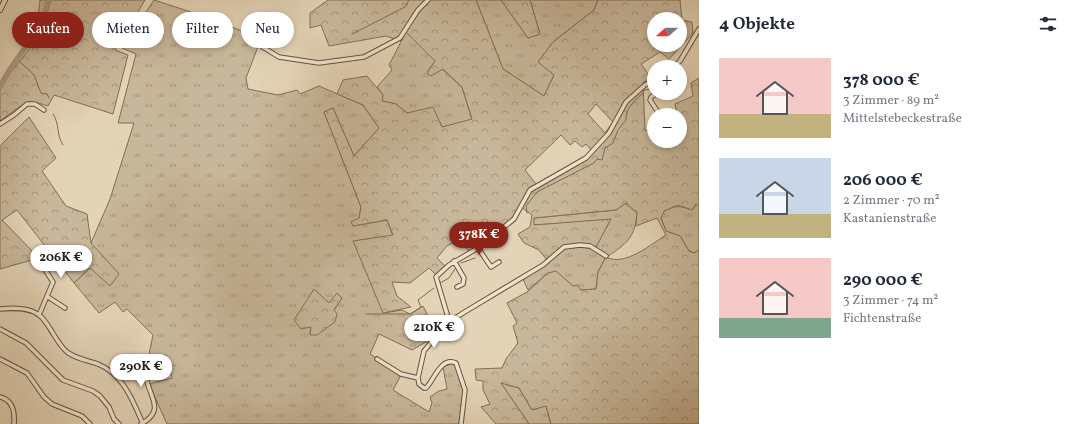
<!DOCTYPE html>
<html lang="de">
<meta charset="utf-8">
<style>
:root{--surface:#fff;--page:#f2f2f3;--text:#1f2937;--muted:#747a83;--accent:#8f2418}
body{margin:0;font-family:Vollkorn,serif;background:var(--page);color:var(--text);height:100vh;display:flex;flex-direction:column;font-size:15px;white-space:nowrap}
*{box-sizing:border-box;margin:0}
p{font-size:13px;color:var(--muted)}
.icon{flex:none;width:22px;height:22px;fill:none;stroke:currentColor;stroke-width:2;stroke-linecap:round;stroke-linejoin:round}
.map{position:relative;flex:1;overflow:hidden}
.panel{display:flex;flex-direction:column;background:var(--surface);width:380px}
.panel>*{flex:none}
.banner{position:absolute;left:12px;top:12px;width:380px;height:36px;display:flex;gap:8px}
.needle{width:26px;rotate:249deg}
.tools{position:absolute;left:647px;top:12px;display:grid;gap:8px}
.tools a{display:grid;place-items:center;width:40px;height:40px;border-radius:50%;background:var(--surface);box-shadow:0 2px 6px #0003;font-size:20px}
.price{position:absolute;translate:-50% -34px;padding:0 9px;border-radius:14px;background:#fff;color:#222;font-size:13px;line-height:26px;filter:drop-shadow(0 1px 2px #0008)}
.price::after{content:'';position:absolute;left:50%;top:24px;width:12px;height:9px;margin-left:-6px;background:inherit;clip-path:polygon(0 0,100% 0,50% 100%)}
.price.active{background:var(--accent);color:#fff}
ul{padding:0;list-style:none}
li{display:flex;align-items:center;gap:12px;height:100px;padding:0 20px}
li span{display:grid;place-items:center;flex:none;width:112px;height:80px;border-radius:0px;color:#555}
li>.icon{margin-inline-start:auto}
span .icon{width:48px;height:48px;fill:#fffc;stroke-width:1}
li b{font-size:17px}
h2{display:flex;justify-content:space-between;align-items:center;height:48px;padding:0 20px;font-size:17px}
.pill{padding:0 14px;border-radius:18px;background:var(--surface);box-shadow:0 2px 6px #0003;font-size:14px;line-height:36px}
.pill.active{background:var(--accent);color:#fff}
main{display:flex;flex:1;min-height:0}
.map>svg:first-child{display:block}
.grass{fill:url(#grass-tufts);stroke:#826f52;fill-rule:evenodd}
.forest{fill:url(#forest-crowns);stroke:#826f52;fill-rule:evenodd}
.lines{fill:none;stroke-linecap:round;stroke-linejoin:round}
.stream{stroke:#7f6b4f;stroke-width:1}
.river{stroke:#ab997d;stroke-width:5.5}
.minor-casing{stroke:#675236;stroke-width:5.5}
.secondary-casing{stroke:#3d270b;stroke-width:6}
.minor{stroke:#ede3d0;stroke-width:3.5}
.secondary{stroke:#ede3d0;stroke-width:4.5}
</style>
<main>
<div class="map">
<svg width="699" height="424" viewBox="0 0 699 424">
<defs>
<pattern id="grass-tufts" width="24" height="20" patternUnits="userSpaceOnUse"><rect width="24" height="20" fill="#c8b79a"/><path d="M3 7l-1-3M5 7V3M7 7l1-3M15 17l-1-3M17 17v-4M19 17l1-3" fill="none" stroke="#a4957c"/></pattern>
<pattern id="forest-crowns" width="20" height="18" patternUnits="userSpaceOnUse"><rect width="20" height="18" fill="#c8b79a"/><path d="M2 6a3 3 0 1 1 6 0M12 15a3 3 0 1 1 6 0" fill="none" stroke="#a4957c"/></pattern>
</defs>
<rect width="100%" height="100%" fill="#e4d4b7"/>
<filter id="stains"><feTurbulence type="fractalNoise" baseFrequency=".005" numOctaves="4"/><feColorMatrix values="0 0 0 0 .2 0 0 0 0 .09 0 0 0 0 .02 0 0 0 .5 -.17"/></filter>
<radialGradient id="worn" r=".72"><stop offset=".6" stop-color="#630" stop-opacity="0"/><stop offset="1" stop-color="#630" stop-opacity=".3"/></radialGradient>
<path class="grass" d="M154,0L194,13L190,27L203,36L212,19L249,34L259,44L246,78L248,89L278,95L297,90L300,94L319,86L363,105L379,128L354,156L333,108L324,112L361,207L359,218L353,226L387,220L393,236L354,241L384,313L402,310L410,314L423,306L438,335L412,350L379,334L370,354L401,375L393,390L429,412L432,403L430,397L439,391L447,389L443,367L453,363L457,366L464,394L459,424H167L149,384L172,378L166,355L148,359L153,335L127,309L123,312L115,302L99,313L74,283L90,268L91,243L110,199L134,123H118L136,54L122,48ZM313,290L329,303L342,298L334,310L310,334Z
M476,0H501L528,38L540,34L530,0H598L594,10L553,42L539,62L554,75L544,96L503,69Z
M406,32L435,61L427,72L431,76L442,69L462,87L472,120L442,127L440,122L407,113L396,104L382,101L383,95L377,87L392,70L389,65Z
M626,203L637,213C635,238 627,243 607,257L595,249L610,220L533,225L534,218L616,210Z
M697,204L699,206V250L694,253L689,251L680,236L666,231L661,218L664,211C675,205 681,206 692,210Z
M581,247L594,249L606,257L598,272L596,289L581,290L548,273L528,290L522,277L543,265L562,249Z
M500,382L519,388L532,410L546,405L551,424H529Z"/>
<path class="forest" d="M40,0H145L115,50L128,55L113,114L54,95L48,106C23,97 21,107 0,121V86L35,42Z
M328,0H476L503,69L544,96L554,75L538,62L553,42L594,10L598,0H680L682,20L692,22L693,33L669,59L660,52L641,64L650,77L643,83L645,130L654,132V141H680V133L686,122L680,119V115H677L675,104L693,96L691,83L699,78V206L696,204L692,210L678,205L664,211L661,218L666,231L680,236L689,251L694,253L699,250V424H551L546,406L532,410L519,388L501,383L529,424H496L481,407L490,404L483,390V381L476,380L475,369L502,368L506,359L518,343L513,326L517,323L507,303L527,292L548,273L556,271L573,286L577,285L581,290L596,289L598,272L606,257C625,267 651,244 666,235L657,218L636,226L637,213L626,203L616,210L534,218V225L611,219L595,249C572,243 564,245 547,260L539,250L524,243L518,234L530,227L532,215L521,207C512,224 486,243 469,252L460,239L447,246L437,258L446,267L437,276L429,268L410,283L392,282L397,296L411,307L383,313L353,241L393,235L387,220L353,226L351,222L359,218L361,207L324,112L333,108L354,156L379,128L363,105L337,94L343,80L367,76L383,95L382,101L396,104L407,113L433,107L442,127L472,119L462,87L443,69L431,76L427,73L435,61L406,32L401,41L386,36L329,46L321,25L310,28V13ZM654,19H680V45H654ZM596,104L613,122L605,133L588,114ZM561,135L570,145L575,141L582,147L586,144L592,151C577,167 556,175 536,184L525,170Z
M501,0H530L540,34L528,38Z
M29,117L56,158L42,171L66,206L87,214L91,243L119,274L110,286L90,268L74,283L17,210L2,220L39,258L0,269V146Z
M314,289L329,303L337,293L342,298L334,310L337,314L335,322L317,335H310L311,327L301,329L294,320Z"/>
<g class="lines">
<path class="stream" d="M352,34L405,7L409,0
M694,41L699,34
M690,48L693,44
M19,57V61L34,75L41,93L47,94L49,98
M684,58L688,50
M53,114C60,124 56,135 63,145
M527,213L526,206L537,192L594,163L597,159L602,160L605,148L613,143L618,130L626,120C625,107 637,100 645,90L654,88
M488,248L498,240L507,230
M461,263L475,258
M440,283L449,278L455,269
M366,314H411L421,307L418,300L434,288"/>
<path class="river" d="M0,87C14,56 41,36 49,0"/>
<g class="minor-casing">
<path id="minor" d="M261,46L279,57L319,63L364,57L400,38L418,10L428,0
M673,67L680,61L699,29
M657,93L651,97L650,100L660,115
M0,124L14,115L27,104H35L44,110
M478,248L491,267L499,262
M454,261L464,278L463,284L457,287
M48,297L65,308
M0,309C12,308 29,307 39,315C45,319 50,329 54,335C58,341 61,347 67,352C76,359 87,360 98,364C123,374 133,401 143,424
M39,315L53,282L42,265
M450,324L436,277L449,265L478,248L514,219L530,190L586,158L609,133L626,102L645,85L654,80
M0,329L26,343L63,380L93,391L100,396L109,407L114,419L119,424
M0,359L27,373L44,397L52,404L82,416L90,424
M377,359L401,374L418,378
M0,397C13,400 15,412 14,424
M141,424C167,410 148,396 146,376C146,370 149,363 151,357
M461,424L465,390L456,363C441,356 434,380 426,388H424L419,384L418,378L424,351L433,340L447,329L454,319L463,313L543,265L564,247L580,245L590,246L606,256"/>
</g>
<g class="secondary-casing">
<path id="secondary" d="M0,10L5,0"/>
</g>
<use href="#minor" class="minor"/>
<use href="#secondary" class="secondary"/>
</g>
<rect width="100%" height="100%" filter="url(#stains)"/>
<rect width="100%" height="100%" fill="url(#worn)"/>
</svg>
<div class="tools">
<a><svg class="needle" viewBox="-14 -14 28 28"><path d="M0-13l5 13h-10z" fill="#e53935"/><path d="M0 13l5-13h-10z" fill="#747a83"/></svg></a>
<a>+</a>
<a>−</a>
</div>
<b class="price active" style="left:479px;top:256px">378K €</b>
<b class="price" style="left:61px;top:279px">206K €</b>
<b class="price" style="left:434px;top:349px">210K €</b>
<b class="price" style="left:141px;top:388px">290K €</b>
<div class="banner">
<a class="pill active">Kaufen</a>
<a class="pill">Mieten</a>
<a class="pill">Filter</a>
<a class="pill">Neu</a>
</div>
</div>
<section class="panel">
<h2>4 Objekte<svg class="icon" aria-label="filters" viewBox="0 0 24 24"><path d="M4 7h16M4 17h16"/><circle cx="9" cy="7" r="2"/><circle cx="15" cy="17" r="2"/></svg></h2>
<ul>
<li><span style="background:linear-gradient(#f6c9c9 70%,#c2b280 0)"><svg class="icon" aria-label="home" viewBox="0 0 24 24"><path d="M3 11l9-7 9 7M6 9v11h12V9"/></svg></span><div><b>378 000 €</b><p>3 Zimmer · 89 m²</p><p>Mittelstebeckestraße</p></div></li>
<li><span style="background:linear-gradient(#c9d6e8 70%,#c2b280 0)"><svg class="icon" aria-label="home" viewBox="0 0 24 24"><path d="M3 11l9-7 9 7M6 9v11h12V9"/></svg></span><div><b>206 000 €</b><p>2 Zimmer · 70 m²</p><p>Kastanienstraße</p></div></li>
<li><span style="background:linear-gradient(#f6c9c9 75%,#7fa58c 0)"><svg class="icon" aria-label="home" viewBox="0 0 24 24"><path d="M3 11l9-7 9 7M6 9v11h12V9"/></svg></span><div><b>290 000 €</b><p>3 Zimmer · 74 m²</p><p>Fichtenstraße</p></div></li>
</ul>
</section>
</main>
